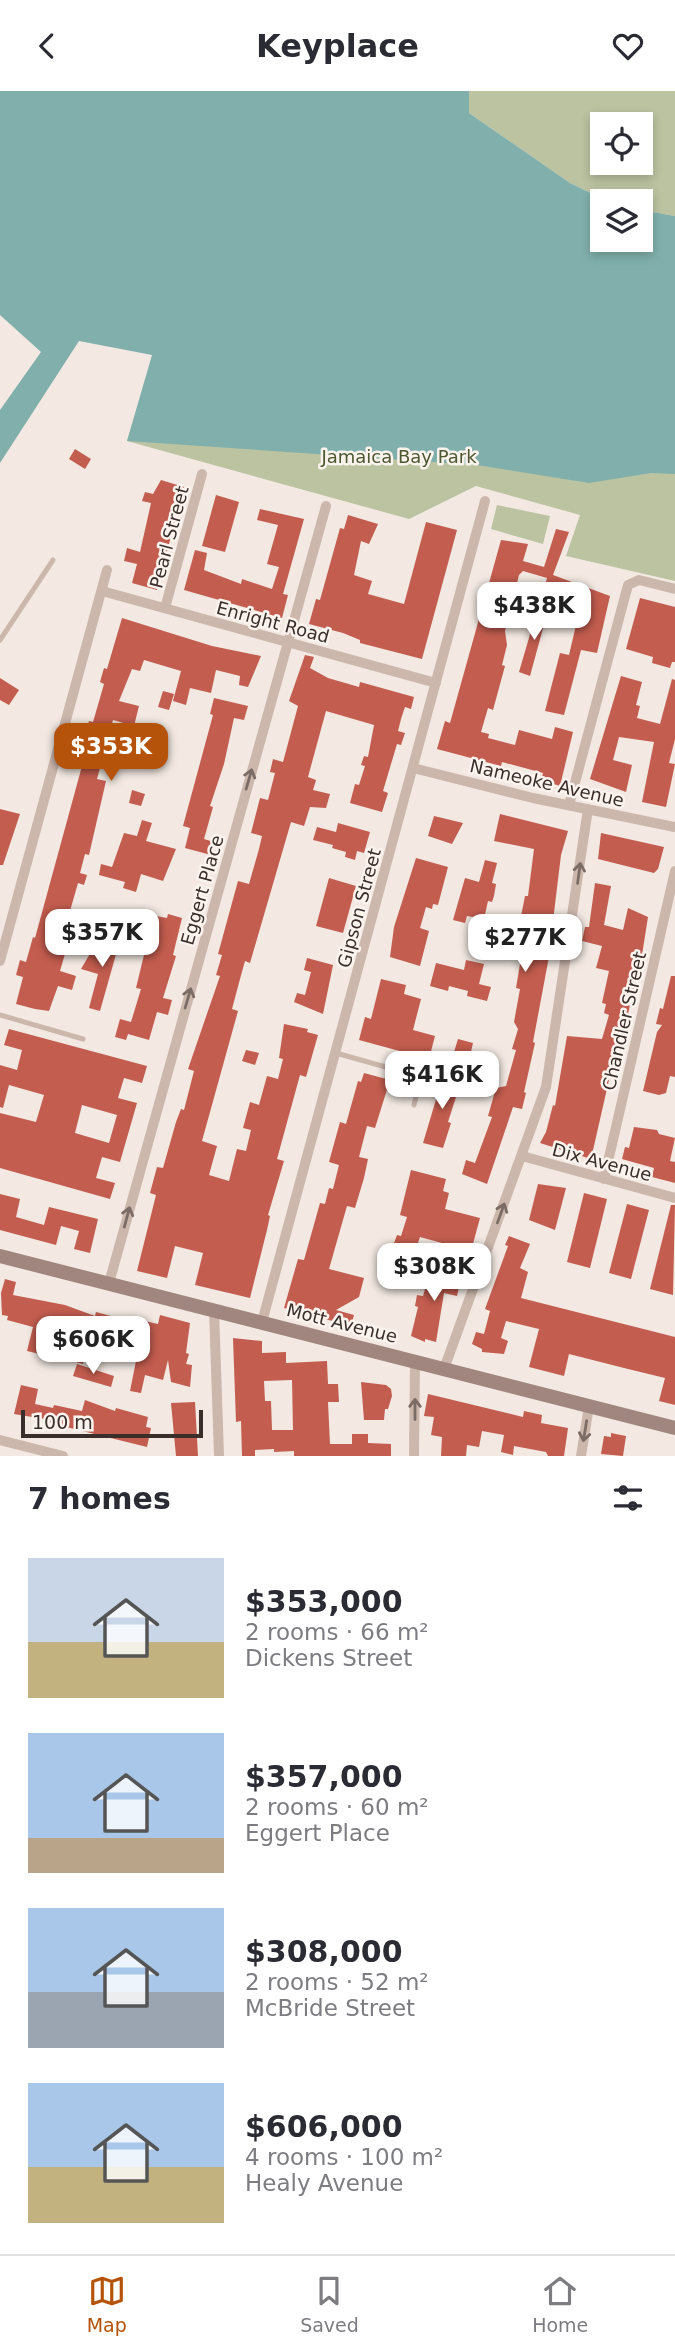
<!DOCTYPE html>
<meta charset="utf-8">
<style>
:root{--surface:#fff;--page:#f2f2f3;--text:#2b2b33;--muted:#7c7c81;--line:#e1e1e2;--accent:#b45309}
body{margin:0;font-family:"DejaVu Sans",sans-serif;background:var(--page);color:var(--text);height:100vh;display:flex;flex-direction:column;font-size:26px;white-space:nowrap}
*{box-sizing:border-box;margin:0}
p{font-size:23px;color:var(--muted)}
.icon{flex:none;width:38px;height:38px;fill:none;stroke:currentColor;stroke-width:2;stroke-linecap:round;stroke-linejoin:round}
.map{position:relative;height:1365px;overflow:hidden}
.side{display:flex;flex-direction:column;background:var(--surface);flex:1}
.side>*{flex:none}
.controls{position:absolute;left:590px;top:21px;display:grid;gap:14px}
.controls a{display:grid;place-items:center;width:63px;height:63px;border-radius:0px;background:var(--surface);box-shadow:0 4px 10px #0003;font-size:35px}
.scale{position:absolute;left:21px;bottom:18px;width:182px;box-sizing:border-box;padding-left:7px;border:4px solid #3a2e2b;border-top:0;font-size:19px;line-height:24px;white-space:nowrap;color:#3a2e2b;-webkit-text-stroke:5px #faf3ee;paint-order:stroke}
.price{position:absolute;translate:-50% -60px;padding:0 16px;border-radius:14px;background:#fff;color:#222;font-size:23px;line-height:46px;filter:drop-shadow(0 2px 4px #0008)}
.price::after{content:'';position:absolute;left:50%;top:42px;width:21px;height:16px;margin-left:-10px;background:inherit;clip-path:polygon(0 0,100% 0,50% 100%)}
.price.current{background:var(--accent);color:#fff}
ul{padding:0;list-style:none}
li{display:flex;align-items:center;gap:21px;height:175px;padding:0 28px}
li span{display:grid;place-items:center;flex:none;width:196px;height:140px;border-radius:0px;color:#555}
li>.icon{margin-inline-start:auto}
span .icon{width:84px;height:84px;fill:#fffc;stroke-width:1}
li b{font-size:30px}
h2{display:flex;justify-content:space-between;align-items:center;height:84px;padding:0 28px;font-size:30px}
header{display:flex;justify-content:space-between;align-items:center;height:91px;padding:0 28px;background:var(--surface);font-size:32px;font-weight:800}
.tab-bar{display:flex;justify-content:space-around;align-items:center;height:98px;border-top:2px solid var(--line);background:var(--surface);font-size:19px;color:var(--muted)}
.tab-bar a{display:grid;justify-items:center;gap:4px}
.tab-bar .current{color:var(--accent)}
.map>svg:first-child{display:block}
.green{fill:#bbc3a1;fill-rule:evenodd}
.water{fill:#81b0ac}
.building{fill:#c35d4f;fill-rule:evenodd}
.lines{fill:none;stroke-linecap:round;stroke-linejoin:round}
.lane{stroke:#ccb7ad;stroke-width:5}
.street{stroke:#ccb7ad;stroke-width:10}
.secondary{stroke:#a0867e;stroke-width:14}
.oneway{stroke:#7c6c66}
.labels{text-anchor:middle;dominant-baseline:central;stroke-width:5;stroke-linejoin:round;paint-order:stroke}
.park-label{font-size:18px;fill:#4e5830;stroke:#faf3ee}
.street-label{font-size:18px;fill:#3a2e2b;stroke:#faf3ee}
</style>
<header><svg class="icon" aria-label="back" viewBox="0 0 24 24"><path d="M15 5l-7 7 7 7"/></svg>Keyplace<svg class="icon" aria-label="heart" viewBox="0 0 24 24"><path d="M12 20l-8-8c-3-5 5-10 8-4 3-6 11-1 8 4z"/></svg></header>
<div class="map">
<svg width="675" height="1365" viewBox="0 0 675 1365">
<rect width="100%" height="100%" fill="#f3e9e2"/>
<path class="green" d="M469,0H675V125L641,119L640,110H607L570,92L469,22ZM602,33H640V72H602Z
M152,269L675,346V490L566,465L580,424L476,395L409,428L127,350Z
M497,414L550,425L543,453L491,438Z"/>
<path class="water" d="M0,0H469V22L570,92L607,110H602V149H640L641,119L675,125V383L651,382L589,392L477,374L127,350L152,264L79,250L0,372V319L41,261L0,224Z"/>
<path class="building" d="M75,358L91,368L85,378L69,368Z
M161,389L184,396L157,499L132,492L137,473L124,470L127,457L140,461L151,412L142,410L145,401L153,403Z
M216,404L239,411L225,461L202,455Z
M260,418L304,428L283,503L288,504L282,527L184,499L195,459L207,462L204,479L241,493L242,488L272,498L279,476L267,473L278,434L257,429Z
M348,424L378,433L369,453L361,450L354,484L372,490L368,503L404,513L426,431L457,439L422,568L360,552V549L343,542L309,533L316,508L320,509L340,437L344,438Z
M556,438L569,441L553,484L610,505L597,562L581,559L564,624L545,620L560,562L569,564L577,530L572,529L574,522L540,514L547,487L523,480L519,484L505,540L507,554L502,574L505,575L493,619L488,617L481,641L489,643L488,647L515,654L519,639L552,648L555,636L573,641L560,695L541,689L543,682L502,671L501,675L437,658L445,630L450,632L501,449L528,453L523,470L544,476Z
M640,507L675,516V571H672L670,577L652,572L653,566L626,558Z
M538,516L548,519L530,585L519,581Z
M122,527L212,555L261,565L248,596L239,594L240,585L216,579L211,602L190,597L186,614L173,610L181,580L144,569L140,580L132,578L119,610L139,615L134,635L113,629L97,688L106,690L89,764L85,763L80,782L87,784L84,794L78,792L68,827L63,855L67,856L60,880L76,885L72,899L58,895L49,920L35,918L16,913L23,886L16,884L20,869L26,871L33,846L35,847L82,675L77,674L81,657L89,630L93,631L104,593L100,591L104,577L107,578Z
M305,564L314,566L310,577L328,587L359,596L360,591L414,606L411,618L405,616L401,628L398,640L405,642L401,654L397,653L383,700L388,702L382,721L350,712L355,693L359,694L365,675L361,674L364,665L368,666L374,634L326,620L308,686L316,689L313,699L330,703L326,717L310,716L304,735L291,731L250,872L245,870L240,888L232,918L238,920L202,1050L217,1055L209,1084L229,1090L237,1058L246,1060L251,1039L243,1037L250,1011L259,1014L267,985L278,988L283,968L279,967L284,933L308,938L307,941L318,944L306,986L300,984L277,1068L284,1070L268,1124L270,1125L267,1139L250,1207L195,1194L203,1162L175,1155L167,1187L137,1180L156,1104L150,1102L157,1076L163,1077L176,1031L181,1018L184,1019L194,980L188,978L220,885L216,884L222,864L218,863L238,790L249,793L259,758L262,745L251,742L260,707L268,709L275,682L270,681L273,668L283,671L298,615L289,610Z
M621,585L642,591L636,614L640,615L637,627L660,633L672,588L675,589V648L669,672L675,673L666,716L642,711L654,651L619,646L613,669L632,674L626,701L590,688Z
M0,587L19,599L9,614L0,609Z
M163,600L174,603L169,619L158,616Z
M214,607L248,615L244,629L234,627L224,673L210,715L213,716L204,748L214,751L211,764L185,757L190,737L183,735L213,624L210,623Z
M148,653L159,655L155,671L144,668Z
M132,699L145,703L141,715L129,712Z
M0,718L20,723L3,774H0Z
M500,723L568,740L561,764L548,871L533,951L535,952L524,1001L526,1002L522,1018L513,1016L487,1093L462,1083L466,1069L475,1072L492,1026L488,1025L496,997L506,995L516,959L512,958L518,938L514,931L520,898L516,897L526,837L519,835L525,805H528L534,758L494,750Z
M434,725L463,732L452,753L428,745Z
M142,729L152,732L146,750L176,758L163,790L141,783L136,801L123,797L125,791L99,784L101,773L112,776L124,742L137,745Z
M338,732L370,741L364,762L357,760L355,769L345,766L346,761L332,757L333,754L313,749L317,736L336,741Z
M601,742L664,756L658,778L654,782L598,768Z
M416,767L448,776L438,814L433,813L432,818L426,816L420,837L429,840L420,875L390,866L394,836Z
M485,769L497,772L492,792L496,793L494,805L492,811L488,810L484,828L467,825L465,832L453,829L465,787L479,791Z
M329,787L356,795L343,842L316,835Z
M595,792L611,795L604,834L623,839L628,817L648,826L642,864L627,927L619,945L591,1068L540,1052L546,1041L553,1014L555,1015L567,945L602,948L609,924L604,922L606,913L602,912L609,880L596,877L602,855L582,850L585,836H589Z
M168,823L182,827L173,864L176,865L163,907L172,909L168,924L157,921L149,949L128,943L126,949L115,946L120,928L131,931L141,898L136,897L150,839L142,837L144,826L155,829L156,825L167,827Z
M111,839L122,842L100,920L89,917L98,883L81,878L91,861L104,865Z
M307,867L333,874L323,923L294,911L297,902L305,904L311,881L304,879Z
M466,869L484,873L479,893L491,896L487,910L467,905L468,900L449,895L448,900L430,895L436,872L464,879Z
M671,885H675V986L670,985L666,1002L659,1004L643,1000L657,941L662,934L656,933L660,917L663,918Z
M381,888L406,894L404,903L421,908L413,939L435,945L429,968L359,949L365,926L371,928Z
M9,938L147,975L142,992L124,987L118,1007L137,1012L120,1071L102,1066L96,1087L115,1092L110,1108L0,1077V1022L36,1031L44,1004L9,994L3,1017L0,1016V974L17,979L22,959L4,954ZM82,1014L117,1024L109,1052L75,1042Z
M458,948L473,952L470,965L454,961Z
M246,959L259,962L255,974L242,970Z
M446,975L458,979L450,1004L456,1006L448,1031L451,1032L443,1057L423,1052Z
M364,982L390,989L375,1037L367,1035L359,1066L368,1068L364,1087L355,1117L347,1115L329,1178L364,1187L359,1206L336,1219L354,1224L351,1235L284,1217L298,1168L304,1169L320,1112L325,1113L329,1097L333,1098L339,1074L329,1071L340,1031L346,1033L358,990L361,991Z
M634,1036L657,1039L659,1043L675,1047L670,1070L675,1071V1092L652,1086L654,1077L622,1068L625,1056L629,1057Z
M411,1079L446,1088L443,1100L449,1102L445,1118L480,1127L471,1160L420,1146L415,1161L393,1155L397,1144L401,1145L407,1126L400,1124Z
M538,1093L566,1097L555,1139L529,1129Z
M584,1102L607,1108L590,1177L567,1171Z
M0,1103L20,1108L16,1126L44,1134L49,1116L98,1128L90,1162L74,1158L79,1140L61,1135L56,1154L0,1139Z
M627,1113L649,1119L631,1188L609,1182Z
M671,1114H675L673,1204L650,1198Z
M509,1145L530,1153L520,1177L528,1181L521,1207L675,1246V1314L659,1310L665,1287L628,1278L569,1263L564,1285L529,1276L539,1238L506,1230L501,1247L508,1250L504,1263L482,1261V1258L472,1253L476,1241L484,1243L490,1220L485,1218L508,1155L505,1154Z
M432,1175L462,1183L457,1205L444,1202L436,1251L425,1248V1251L411,1245L418,1216L415,1215L417,1204L423,1205Z
M5,1188L16,1191L13,1204L65,1214L95,1225L96,1221L122,1228L123,1225L158,1233L160,1224L190,1232L186,1262L189,1263L186,1273L192,1274L190,1296L171,1291L168,1269L163,1289L145,1284L141,1302L130,1300L138,1260L99,1251L97,1260L87,1257L83,1273L72,1270L76,1255L48,1248L44,1264L27,1260L33,1236L7,1229L8,1225L2,1224L1,1202Z
M233,1247L262,1250V1262L286,1261V1272L327,1270L328,1293H338L339,1311H328L330,1353H352V1343H368V1352L391,1353V1365H294V1360L274,1361V1358L255,1359V1365H242L241,1330L236,1331ZM292,1289L293,1339H272L271,1310H265L264,1290Z
M77,1273L114,1285L111,1296L73,1285Z
M361,1291L386,1294L391,1298L392,1305L388,1318H385L384,1329H364Z
M21,1294L38,1298L35,1313L53,1317L54,1314L82,1320L85,1309L115,1320L116,1317L148,1326L146,1336L151,1337L147,1356L50,1332V1329L14,1323Z
M428,1303L523,1326L524,1320L542,1324L541,1332L568,1337L564,1365H548L546,1361L514,1355L513,1364L501,1361L504,1344L482,1340L479,1356L467,1354L466,1365H441L442,1346L431,1344L434,1326L424,1325Z
M195,1311L198,1365H176L171,1312Z
M611,1342L626,1345L623,1365L601,1363L604,1345L611,1346Z"/>
<g class="lines">
<path class="lane" d="M0,549L53,469
M0,924L83,948
M336,962L421,986L414,1014"/>
<path class="street" d="M102,500L436,592
M165,517L202,383
M413,677L533,707L675,736
M569,714L628,494L639,489L675,498
M0,870L107,479
M522,1065L675,1107
M604,1088L675,780
M109,1192L326,415
M214,1219L219,1365
M262,1231L485,410
M444,1278L546,996L588,718
M0,1349L63,1365
M414,1365L415,1271
M581,1365L589,1315"/>
<path class="secondary" d="M0,1165L675,1337"/>
</g>
<defs><path id="oneway-shaft" d="M-6 0H5M1.5-3L5.5 0L1.5 3" fill="none" stroke-width="1.6" stroke-linecap="round" stroke-linejoin="round" transform="scale(1.75)"/></defs>
<g class="oneway">
<use href="#oneway-shaft" transform="translate(249 688) rotate(-74)"/>
<use href="#oneway-shaft" transform="translate(579 782) rotate(-82)"/>
<use href="#oneway-shaft" transform="translate(188 907) rotate(-74)"/>
<use href="#oneway-shaft" transform="translate(501 1122) rotate(-70)"/>
<use href="#oneway-shaft" transform="translate(127 1126) rotate(-75)"/>
<use href="#oneway-shaft" transform="translate(415 1318) rotate(-90)"/>
<use href="#oneway-shaft" transform="translate(585 1340) rotate(99)"/>
</g>
<g class="labels">
<g class="park-label">
<text x="399" y="365">Jamaica Bay Park</text>
</g>
<g class="street-label">
<text transform="translate(169 446) rotate(-75)">Pearl Street</text>
<text transform="translate(273 531) rotate(15)">Enright Road</text>
<text transform="translate(547 692) rotate(13)">Nameoke Avenue</text>
<text transform="translate(202 799) rotate(-74)">Eggert Place</text>
<text transform="translate(359 817) rotate(-75)">Gipson Street</text>
<text transform="translate(624 930) rotate(-77)">Chandler Street</text>
<text transform="translate(602 1071) rotate(15)">Dix Avenue</text>
<text transform="translate(342 1232) rotate(14)">Mott Avenue</text>
</g>
</g>
</svg>
<div class="controls">
<a><svg class="icon" aria-label="locate" viewBox="0 0 24 24"><circle cx="12" cy="12" r="6"/><path d="M12 2v4M12 18v4M2 12h4M18 12h4"/></svg></a>
<a><svg class="icon" aria-label="layers" viewBox="0 0 24 24"><path d="M12 4l9 5-9 5-9-5zM3 14l9 5 9-5"/></svg></a>
</div>
<div class="scale">100 m</div>
<b class="price" style="left:534px;top:551px">$438K</b>
<b class="price current" style="left:111px;top:692px">$353K</b>
<b class="price" style="left:102px;top:878px">$357K</b>
<b class="price" style="left:525px;top:883px">$277K</b>
<b class="price" style="left:442px;top:1020px">$416K</b>
<b class="price" style="left:434px;top:1212px">$308K</b>
<b class="price" style="left:93px;top:1285px">$606K</b>
</div>
<section class="side">
<h2>7 homes<svg class="icon" aria-label="filters" viewBox="0 0 24 24"><path d="M4 7h16M4 17h16"/><circle cx="9" cy="7" r="2"/><circle cx="15" cy="17" r="2"/></svg></h2>
<ul>
<li><span style="background:linear-gradient(#c9d6e8 60%,#c2b280 0)"><svg class="icon" aria-label="home" viewBox="0 0 24 24"><path d="M3 11l9-7 9 7M6 9v11h12V9"/></svg></span><div><b>$353,000</b><p>2 rooms · 66 m²</p><p>Dickens Street</p></div></li>
<li><span style="background:linear-gradient(#a9c7e8 75%,#b9a48a 0)"><svg class="icon" aria-label="home" viewBox="0 0 24 24"><path d="M3 11l9-7 9 7M6 9v11h12V9"/></svg></span><div><b>$357,000</b><p>2 rooms · 60 m²</p><p>Eggert Place</p></div></li>
<li><span style="background:linear-gradient(#a9c7e8 60%,#9aa5b1 0)"><svg class="icon" aria-label="home" viewBox="0 0 24 24"><path d="M3 11l9-7 9 7M6 9v11h12V9"/></svg></span><div><b>$308,000</b><p>2 rooms · 52 m²</p><p>McBride Street</p></div></li>
<li><span style="background:linear-gradient(#a9c7e8 60%,#c2b280 0)"><svg class="icon" aria-label="home" viewBox="0 0 24 24"><path d="M3 11l9-7 9 7M6 9v11h12V9"/></svg></span><div><b>$606,000</b><p>4 rooms · 100 m²</p><p>Healy Avenue</p></div></li>
</ul>
</section>
<nav class="tab-bar">
<a class="current"><svg class="icon" aria-label="map" viewBox="0 0 24 24"><path d="M3 6l6-2 6 2 6-2v14l-6 2-6-2-6 2zM9 4v14M15 6v14"/></svg>Map</a>
<a><svg class="icon" aria-label="saved" viewBox="0 0 24 24"><path d="M7 4h10v16l-5-4-5 4z"/></svg>Saved</a>
<a><svg class="icon" aria-label="home" viewBox="0 0 24 24"><path d="M3 11l9-7 9 7M6 9v11h12V9"/></svg>Home</a>
</nav>
